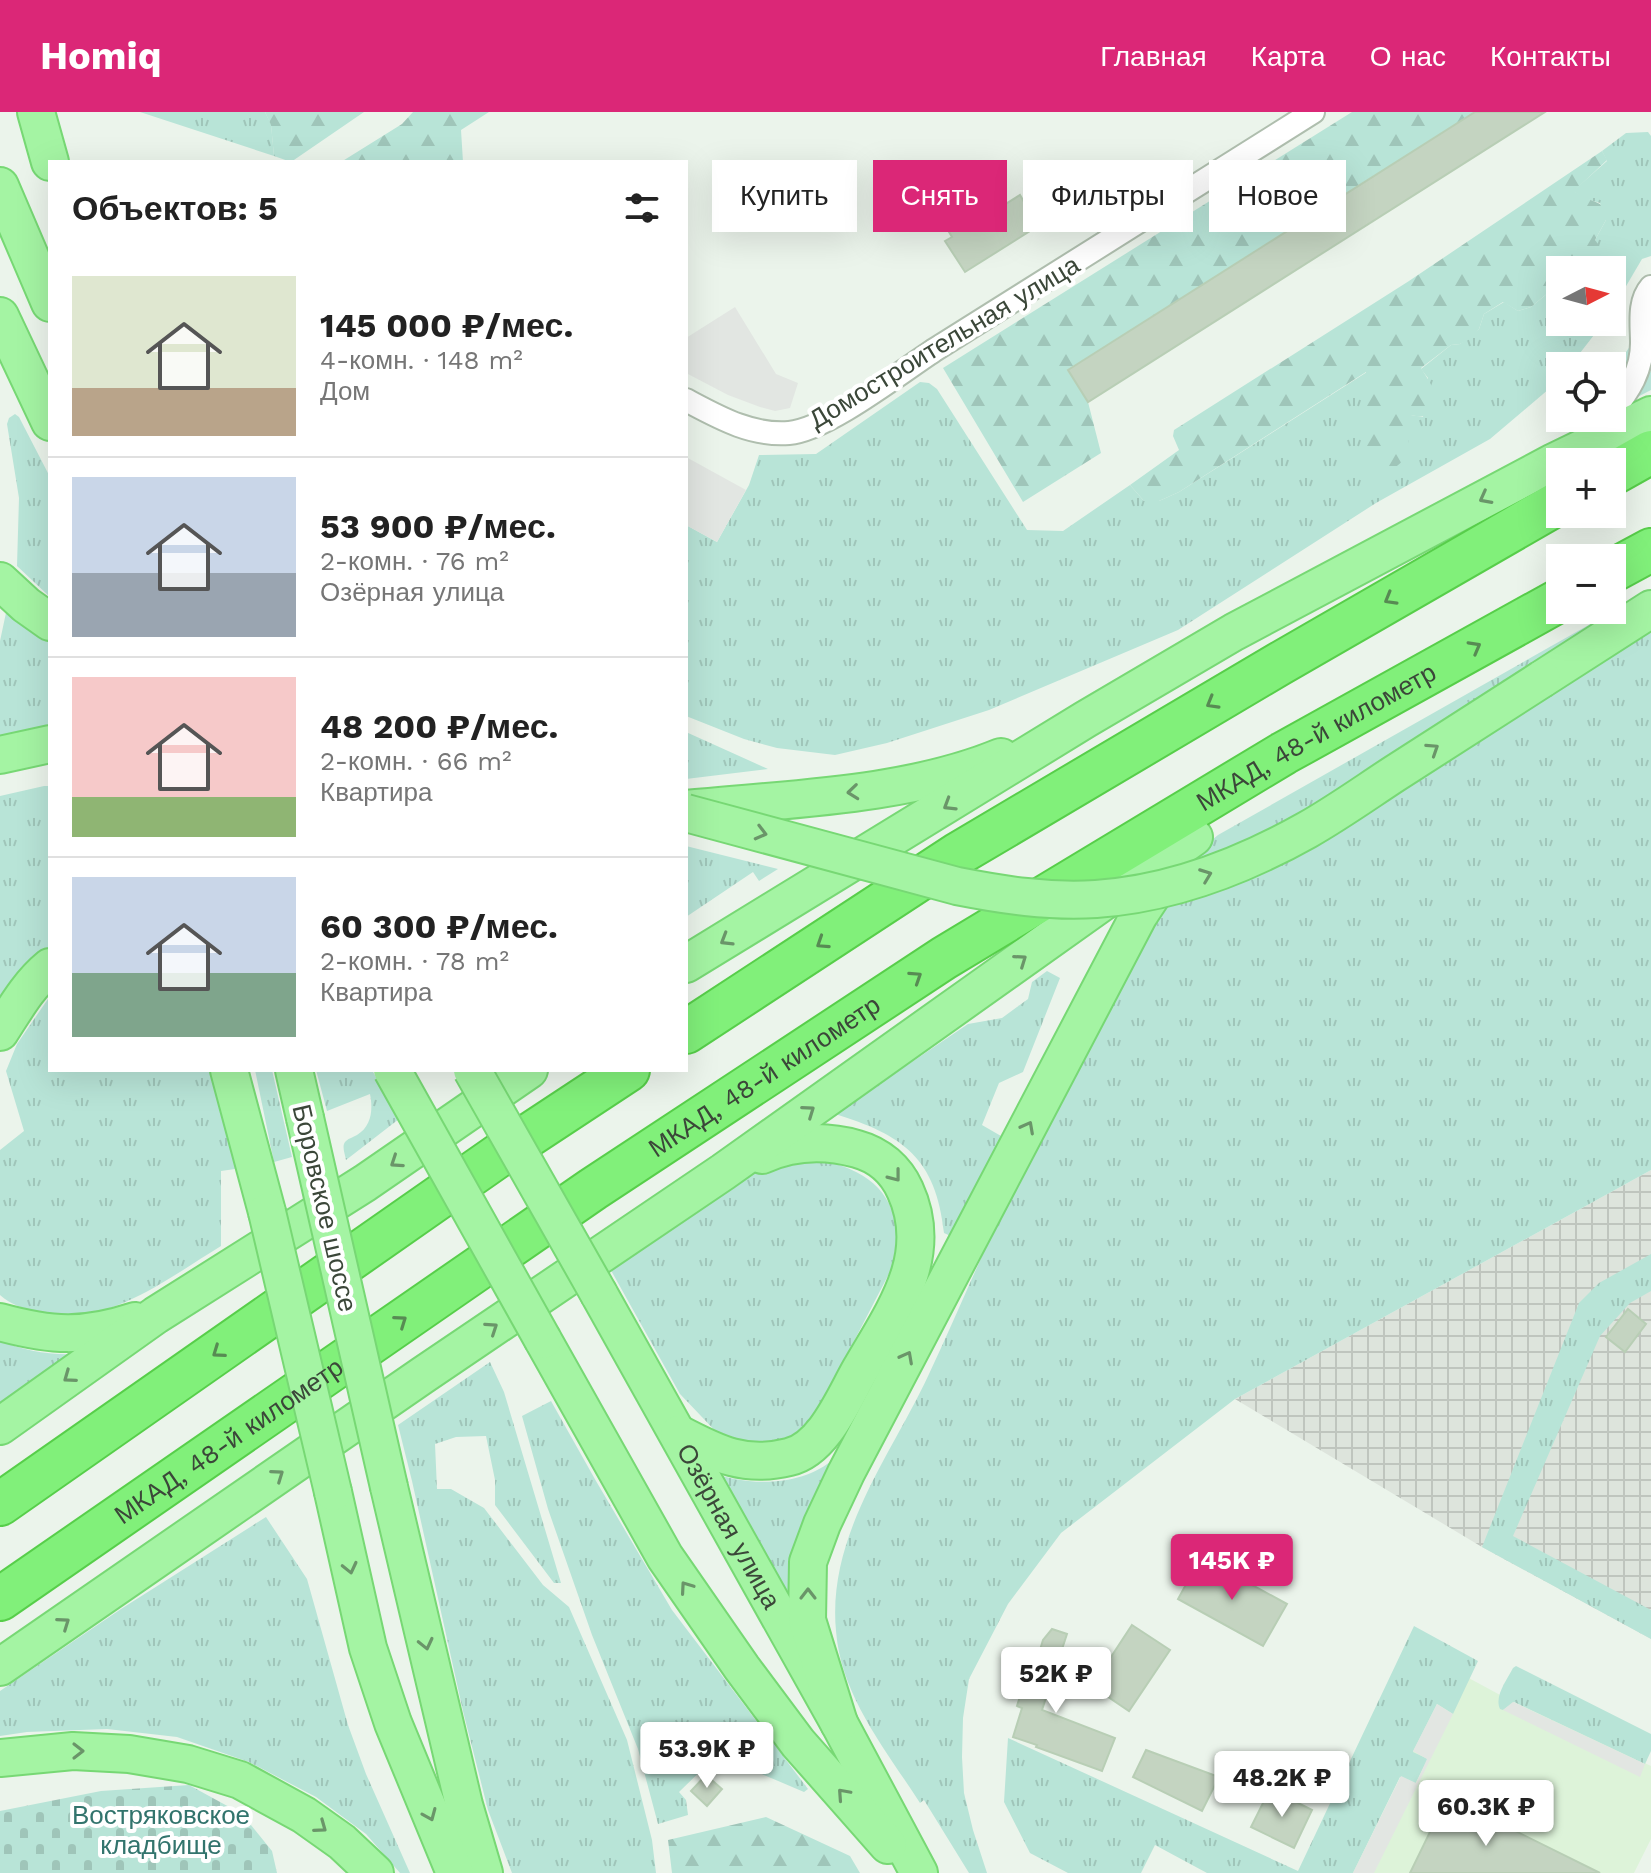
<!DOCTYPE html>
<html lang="ru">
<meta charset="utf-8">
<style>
:root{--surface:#fff;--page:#f2f2f2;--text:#222;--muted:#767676;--line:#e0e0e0;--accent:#db2777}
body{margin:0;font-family:"Work Sans",sans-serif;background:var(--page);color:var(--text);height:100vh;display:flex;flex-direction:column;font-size:30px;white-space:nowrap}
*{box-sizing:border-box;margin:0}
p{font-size:26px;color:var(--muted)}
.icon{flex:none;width:44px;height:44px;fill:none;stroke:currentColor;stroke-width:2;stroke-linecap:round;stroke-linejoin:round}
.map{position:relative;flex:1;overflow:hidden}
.drawer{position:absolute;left:48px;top:48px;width:640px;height:912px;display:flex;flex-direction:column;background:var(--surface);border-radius:0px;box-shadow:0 8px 32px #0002}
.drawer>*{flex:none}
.banner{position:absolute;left:712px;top:48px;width:760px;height:72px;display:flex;gap:16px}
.needle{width:52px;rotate:84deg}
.buttons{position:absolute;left:1546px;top:144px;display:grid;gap:16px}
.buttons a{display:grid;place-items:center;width:80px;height:80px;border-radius:0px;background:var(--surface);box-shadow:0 8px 32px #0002;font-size:40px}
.price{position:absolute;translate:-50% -68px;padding:0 18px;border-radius:8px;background:#fff;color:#222;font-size:26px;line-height:52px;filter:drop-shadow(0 2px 4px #0008)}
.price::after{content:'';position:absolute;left:50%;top:48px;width:24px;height:18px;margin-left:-12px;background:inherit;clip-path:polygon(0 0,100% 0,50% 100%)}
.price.current{background:var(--accent);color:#fff}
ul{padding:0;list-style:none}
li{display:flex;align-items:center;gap:24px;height:200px;padding:0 24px}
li+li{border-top:2px solid var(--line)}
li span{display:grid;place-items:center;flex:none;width:224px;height:160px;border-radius:0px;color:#555}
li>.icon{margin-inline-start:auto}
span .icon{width:96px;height:96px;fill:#fffc;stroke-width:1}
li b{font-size:34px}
h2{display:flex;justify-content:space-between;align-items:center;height:96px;padding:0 24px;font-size:34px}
.pill{padding:0 28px;border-radius:0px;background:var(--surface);box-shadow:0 8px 32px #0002;font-size:28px;line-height:72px}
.pill.current{background:var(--accent);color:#fff}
header{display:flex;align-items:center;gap:48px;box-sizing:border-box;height:112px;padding:0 40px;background:var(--accent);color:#fff}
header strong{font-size:38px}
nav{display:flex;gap:44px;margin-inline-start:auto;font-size:28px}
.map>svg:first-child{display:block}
.commercial{fill:#ddf3d9}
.industrial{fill:url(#industrial-grid)}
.grass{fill:url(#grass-tufts)}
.forest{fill:url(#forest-firs)}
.cemetery{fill:url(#cemetery-stones)}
.parking{fill:#e2e6e2}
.building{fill:#c4d4c1;stroke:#b8ceb5;stroke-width:2}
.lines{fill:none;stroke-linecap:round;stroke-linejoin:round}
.street-casing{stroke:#afbeae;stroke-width:26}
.primary-casing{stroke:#77d874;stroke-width:40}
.highway-casing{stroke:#57ce4a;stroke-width:46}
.street{stroke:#fff;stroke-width:22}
.primary{stroke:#a4f4a3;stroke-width:36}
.highway{stroke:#81f07a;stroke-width:42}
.primary-bridge-casing{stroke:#77d874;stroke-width:40;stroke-linecap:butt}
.primary-bridge{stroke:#a4f4a3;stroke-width:36}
.oneway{stroke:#6a9569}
.oneway2{stroke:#578b53}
.labels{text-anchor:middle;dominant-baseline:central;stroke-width:8;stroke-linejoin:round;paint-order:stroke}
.street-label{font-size:26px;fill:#3b4739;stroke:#fff}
.park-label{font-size:26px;fill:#32746d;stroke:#fff}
</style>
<header>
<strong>Homiq</strong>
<nav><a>Главная</a><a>Карта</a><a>О нас</a><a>Контакты</a></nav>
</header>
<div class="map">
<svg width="1651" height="1761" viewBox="0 0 1651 1761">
<defs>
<pattern id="industrial-grid" width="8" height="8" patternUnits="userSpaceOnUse" patternTransform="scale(2)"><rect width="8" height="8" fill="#dde4dc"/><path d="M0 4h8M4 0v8" fill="none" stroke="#bfc5be"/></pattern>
<pattern id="grass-tufts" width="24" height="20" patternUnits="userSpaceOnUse" patternTransform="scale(2)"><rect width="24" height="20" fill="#b8e4d7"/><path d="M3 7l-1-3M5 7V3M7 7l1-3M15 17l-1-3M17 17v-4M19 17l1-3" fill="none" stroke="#9fc5b9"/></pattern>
<pattern id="forest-firs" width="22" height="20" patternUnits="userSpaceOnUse" patternTransform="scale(2)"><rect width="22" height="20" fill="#b8e4d7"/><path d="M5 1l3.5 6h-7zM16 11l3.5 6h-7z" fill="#9fc5b9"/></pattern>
<pattern id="cemetery-stones" width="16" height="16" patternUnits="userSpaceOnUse" patternTransform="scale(2)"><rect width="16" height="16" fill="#b8e4d7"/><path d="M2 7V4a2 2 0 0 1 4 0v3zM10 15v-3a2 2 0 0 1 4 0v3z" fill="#9fc5b9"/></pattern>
</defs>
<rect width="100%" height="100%" fill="#ebf4eb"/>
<path class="commercial" d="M1454,1558L1513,1590L1651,1654V1727L1634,1761H1353Z"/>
<path class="industrial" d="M1651,1058V1527L1482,1435L1235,1287Z"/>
<path class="grass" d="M140,0H265L271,12L274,44Z
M1648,20L1651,24V144L1642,147L1612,198V158H1603L1607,152L1595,128L1606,108L1600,91L1583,86L1573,79L1607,49L1602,39L1626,21Z
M1560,171V210H1604L1570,254H1560V266L1556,271L1490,327L1376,391L1178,518L989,598L887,631L835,643L777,636L744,627L686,604V413L717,430L749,373L759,343L816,342L920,270L929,271L937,277L1027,418L1063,419L1130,373L1144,389H1159L1179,380L1367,260V348L1411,303L1423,305L1428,266L1421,257L1451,233L1460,232L1479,217L1484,202L1504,190L1518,199L1531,195Z
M1633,230L1651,260V278L1612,298V260Z
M15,302L19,305L50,365V485L17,454L19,386L7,312L9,306Z
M1631,489L1651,516V1058L1235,1287L1061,1421L1008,1492L969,1567L963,1606L962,1645L964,1681L973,1718L987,1761H969L924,1688L920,1691C886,1638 841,1584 836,1519C827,1423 891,1344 929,1262C955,1207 978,1151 1004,1096C1059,982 1119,870 1177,757L1218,723Z
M7,496L50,527V632L0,642V529Z
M686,620L768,657L686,667Z
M44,674H50V838L27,852L0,886V684Z
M686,734L778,757L759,769L753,760L686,805Z
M1047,859L1060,866L1023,960L999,971L982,1013L1001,1024L957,1127L944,1121C936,1046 903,1023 835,1002L968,912L1002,906L1028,887L1032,870Z
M50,884V958H219L242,1056L221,1059V1134C175,1162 120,1205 64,1204C56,1204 48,1201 40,1200C25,1197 11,1193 0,1183V1038L24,1019L6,959L17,932Z
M255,958H272L292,1045L274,1050Z
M316,958H372L399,1007L346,1048C345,1042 341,1033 346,1029C349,1026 354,1025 357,1023C372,1014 373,997 370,982L327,999Z
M823,1049C863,1057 893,1077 897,1121C897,1131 895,1142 894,1152L810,1314L790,1329L754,1333L722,1326L680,1282L608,1153L731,1071L766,1054Z
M1651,1142V1179L1630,1191L1600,1224L1513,1424L1651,1498V1527L1482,1435L1579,1191L1599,1171Z
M0,1228C23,1239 49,1243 74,1242L0,1301Z
M490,1250L504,1280L561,1471H554L495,1393V1368L486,1324L456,1325L435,1332L437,1377H451L484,1396L543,1473L569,1495L627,1628L652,1728L656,1761H512L488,1698L463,1599L412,1369L398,1313Z
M551,1289L596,1369L672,1498L808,1677L804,1680L717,1643L679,1680L686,1688L688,1703L658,1712L638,1637L592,1523L548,1397L522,1304Z
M835,1346L798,1516L705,1358C745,1375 801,1376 835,1346Z
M266,1405L307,1467L348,1613L366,1662L410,1761H400L366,1722L316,1685L249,1650L177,1625L107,1617L27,1620L0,1624V1579L121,1497Z
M1414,1514L1478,1549L1453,1602L1437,1592L1413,1640L1428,1647L1415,1672L1400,1665L1353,1761H1207L1155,1733L1141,1761H1068L1030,1741L1004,1690L1008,1626L1298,1759Z
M1516,1554L1651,1622V1639L1645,1652L1514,1590L1503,1598L1500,1597C1494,1584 1507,1568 1513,1556Z"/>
<path class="forest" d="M265,0H364L291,50L274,44L271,13Z
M413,0H489L461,18L463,50H341L402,12Z
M1352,0H1475L1068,258L1088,290L1101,341L1023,390L943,256Z
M1602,39L1607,48L1574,79C1585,88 1598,88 1608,98L1606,108L1595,128C1602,138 1611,146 1603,158H1560V171L1531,195L1518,199L1503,190L1484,202L1479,217L1468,228L1460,232L1451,233L1421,256C1429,269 1442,285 1430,300C1424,306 1419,305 1411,303C1408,333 1412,362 1372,358L1367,348L1366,260L1179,380L1159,389H1144L1130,373L1179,338L1173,324L1174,318L1409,169Z
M766,1705L850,1744L860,1761H672L668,1728Z"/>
<path class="cemetery" d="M189,1673L242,1702L272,1739L277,1761H0V1699L101,1679Z"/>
<path class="parking" d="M735,195L776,262L798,271L790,296L775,299L760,295L728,283L686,261V226Z
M686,345L746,378L717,430L686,413Z
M1513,1590L1645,1652L1640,1665L1503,1598Z
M1437,1592L1453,1602L1374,1761H1353L1401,1664L1416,1671L1427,1647L1413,1639Z"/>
<path class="building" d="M1475,0H1545L1088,290L1068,258Z
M1020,83L1038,114L965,160L945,129L952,125L943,110L963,98L972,113Z
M1628,1197L1646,1212L1625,1240L1606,1225Z
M1201,1445L1287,1492L1263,1534L1178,1487Z
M1132,1513L1170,1538L1129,1599L1092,1574Z
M1052,1517L1067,1522L1042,1598L1115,1626L1102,1659L1036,1635L1037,1633L1013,1625L1022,1596L1017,1594L1029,1556L1034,1558L1043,1528Z
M1146,1638L1219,1665L1202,1699L1133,1665Z
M706,1663L722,1677L707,1694L691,1679Z
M1270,1677L1312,1698L1294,1736L1251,1715Z
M1447,1685L1600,1761H1410Z"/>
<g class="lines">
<g class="street-casing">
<path id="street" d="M686,288C718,305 751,324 789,321C827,318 902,259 936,237C1062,158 1187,79 1313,0
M1612,299C1629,279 1642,258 1642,231C1642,212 1638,190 1651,175"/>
</g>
<g class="primary-casing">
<g id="primary">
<path d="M36,0L50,50"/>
<path d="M0,74L50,191"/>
<path d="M0,204L50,310"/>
<path d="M0,469L26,493L50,510"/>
<path d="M1542,567L1651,497"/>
<path d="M0,643L50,632"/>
<path d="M686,697C787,687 907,684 1001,645"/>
<path d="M686,852L1086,607L1234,520L1554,350L1651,303"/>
<path d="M0,920C15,897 28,873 50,855"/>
<path d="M229,958L267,1100"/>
<path d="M294,958L305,1006"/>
<path id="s1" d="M599,1182L839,1611L919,1761"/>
<path d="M0,1210C51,1224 84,1226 135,1209"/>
<path d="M543,1228L665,1445L742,1556L798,1631L888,1733"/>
<path d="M0,1314L156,1203L365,1071L529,958"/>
<path d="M679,1322C717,1342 745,1356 789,1345C824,1337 844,1286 860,1258C892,1202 936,1145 905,1078C896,1058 879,1043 857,1037C825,1028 793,1029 762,1043"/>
<path d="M389,1375L464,1693L484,1761"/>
<path d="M333,1380L368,1536L393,1611L455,1761"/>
<path d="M0,1555L423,1263L723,1060L1194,725"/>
<path d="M839,1611L807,1508L808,1450L822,1412L846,1361L1139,803L1168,759"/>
<path d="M0,1646L73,1639L129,1642L188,1652L240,1668L304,1703L342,1730L375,1761"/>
</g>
</g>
<g class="highway-casing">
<g id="highway">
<path d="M1612,362L1651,340"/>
<path d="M1612,459L1651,438"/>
<path d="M686,920L958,742L1279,552L1560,390"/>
<path d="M0,1392L505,1039L628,958"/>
<path id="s2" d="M0,1487L593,1077L944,846L1284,641L1560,488"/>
</g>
</g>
<use href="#street" class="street"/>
<use href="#primary" class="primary"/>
<use href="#highway" class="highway"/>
<g class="primary-bridge-casing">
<path id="primary-bridge" d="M686,701L957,774C1003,783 1049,790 1096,787C1169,782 1243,754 1307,718C1337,701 1365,681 1394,662C1443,631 1492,599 1542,567
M392,958L543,1228
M472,958L599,1182
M305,1006L389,1375
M267,1100L333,1380"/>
</g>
<use href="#primary-bridge" class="primary-bridge"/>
</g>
<defs><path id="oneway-chevron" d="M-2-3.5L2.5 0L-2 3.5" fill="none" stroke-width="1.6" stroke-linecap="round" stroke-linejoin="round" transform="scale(2)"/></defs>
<g class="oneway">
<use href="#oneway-chevron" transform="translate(1485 386) rotate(152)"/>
<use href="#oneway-chevron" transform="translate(1433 637) rotate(-33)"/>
<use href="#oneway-chevron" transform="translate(853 680) rotate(174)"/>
<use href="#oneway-chevron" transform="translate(949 693) rotate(148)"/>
<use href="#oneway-chevron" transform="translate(761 721) rotate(15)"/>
<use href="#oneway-chevron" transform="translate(1206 763) rotate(-21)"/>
<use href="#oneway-chevron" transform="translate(726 828) rotate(149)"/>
<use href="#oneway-chevron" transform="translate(1021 848) rotate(-35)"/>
<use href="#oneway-chevron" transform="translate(809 999) rotate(-35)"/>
<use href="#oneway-chevron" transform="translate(1028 1015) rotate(-62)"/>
<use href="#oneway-chevron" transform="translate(396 1050) rotate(146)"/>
<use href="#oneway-chevron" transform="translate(895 1064) rotate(52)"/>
<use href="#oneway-chevron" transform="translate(492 1216) rotate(-34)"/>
<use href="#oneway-chevron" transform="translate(907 1245) rotate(-62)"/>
<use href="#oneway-chevron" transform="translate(69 1265) rotate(144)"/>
<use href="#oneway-chevron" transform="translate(278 1363) rotate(-35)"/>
<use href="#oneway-chevron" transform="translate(350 1456) rotate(77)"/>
<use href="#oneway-chevron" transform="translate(686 1475) rotate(-125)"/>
<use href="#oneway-chevron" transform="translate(808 1482) rotate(-90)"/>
<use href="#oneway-chevron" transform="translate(64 1511) rotate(-35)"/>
<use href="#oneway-chevron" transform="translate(426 1532) rotate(77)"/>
<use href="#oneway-chevron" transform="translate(78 1639)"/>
<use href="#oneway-chevron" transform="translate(843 1682) rotate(-132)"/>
<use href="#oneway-chevron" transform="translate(430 1703) rotate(67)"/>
<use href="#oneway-chevron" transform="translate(321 1715) rotate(36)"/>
</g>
<g class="oneway2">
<use href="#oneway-chevron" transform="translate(1390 487) rotate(150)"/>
<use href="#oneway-chevron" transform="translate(1475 535) rotate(-29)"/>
<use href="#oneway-chevron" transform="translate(1212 591) rotate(150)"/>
<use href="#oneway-chevron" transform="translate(822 831) rotate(147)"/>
<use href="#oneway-chevron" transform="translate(916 865) rotate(-33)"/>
<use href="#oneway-chevron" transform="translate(401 1209) rotate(-35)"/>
<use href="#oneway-chevron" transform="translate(218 1240) rotate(145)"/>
</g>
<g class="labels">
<g class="street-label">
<text transform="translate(944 230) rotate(-31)">Домостроительная улица</text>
<text stroke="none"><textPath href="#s2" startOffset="1574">МКАД, 48-й километр</textPath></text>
<text stroke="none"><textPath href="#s2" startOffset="926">МКАД, 48-й километр</textPath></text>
<text transform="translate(325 1096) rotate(77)">Боровское шоссе</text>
<text stroke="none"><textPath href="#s2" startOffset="278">МКАД, 48-й километр</textPath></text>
<text stroke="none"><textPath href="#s1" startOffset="266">Озёрная улица</textPath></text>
</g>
<g class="park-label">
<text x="161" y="1703">Востряковское<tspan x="161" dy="30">кладбище</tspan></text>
</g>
</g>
</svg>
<div class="buttons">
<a><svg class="needle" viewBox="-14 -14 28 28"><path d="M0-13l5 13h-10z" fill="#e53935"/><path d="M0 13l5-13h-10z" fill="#767676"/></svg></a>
<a><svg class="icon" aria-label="locate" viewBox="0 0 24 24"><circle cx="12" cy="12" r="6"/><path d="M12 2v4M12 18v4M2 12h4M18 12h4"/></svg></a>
<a>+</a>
<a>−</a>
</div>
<b class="price current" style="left:1232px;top:1490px">145K ₽</b>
<b class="price" style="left:1056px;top:1603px">52K ₽</b>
<b class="price" style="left:707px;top:1678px">53.9K ₽</b>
<b class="price" style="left:1282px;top:1707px">48.2K ₽</b>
<b class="price" style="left:1486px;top:1736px">60.3K ₽</b>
<div class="banner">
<a class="pill">Купить</a>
<a class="pill current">Снять</a>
<a class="pill">Фильтры</a>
<a class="pill">Новое</a>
</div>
<section class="drawer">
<h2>Объектов: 5<svg class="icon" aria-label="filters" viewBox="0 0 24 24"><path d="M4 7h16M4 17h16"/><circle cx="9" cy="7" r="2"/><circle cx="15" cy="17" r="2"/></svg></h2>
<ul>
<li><span style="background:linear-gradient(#dfe7d0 70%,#b9a48a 0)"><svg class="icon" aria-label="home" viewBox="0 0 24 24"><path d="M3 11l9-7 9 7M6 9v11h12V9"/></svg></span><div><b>145 000 ₽/мес.</b><p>4-комн. · 148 m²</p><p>Дом</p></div></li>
<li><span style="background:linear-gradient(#c9d6e8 60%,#9aa5b1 0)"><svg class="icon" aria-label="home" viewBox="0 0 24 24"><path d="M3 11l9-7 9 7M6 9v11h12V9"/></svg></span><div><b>53 900 ₽/мес.</b><p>2-комн. · 76 m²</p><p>Озёрная улица</p></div></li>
<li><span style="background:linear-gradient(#f6c9c9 75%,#8fb573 0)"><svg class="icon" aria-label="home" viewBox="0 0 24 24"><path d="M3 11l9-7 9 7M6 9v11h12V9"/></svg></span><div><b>48 200 ₽/мес.</b><p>2-комн. · 66 m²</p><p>Квартира</p></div></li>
<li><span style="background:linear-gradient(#c9d6e8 60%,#7fa58c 0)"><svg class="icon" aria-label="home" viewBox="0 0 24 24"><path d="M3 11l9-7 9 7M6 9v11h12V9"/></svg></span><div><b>60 300 ₽/мес.</b><p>2-комн. · 78 m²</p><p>Квартира</p></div></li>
</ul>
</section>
</div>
